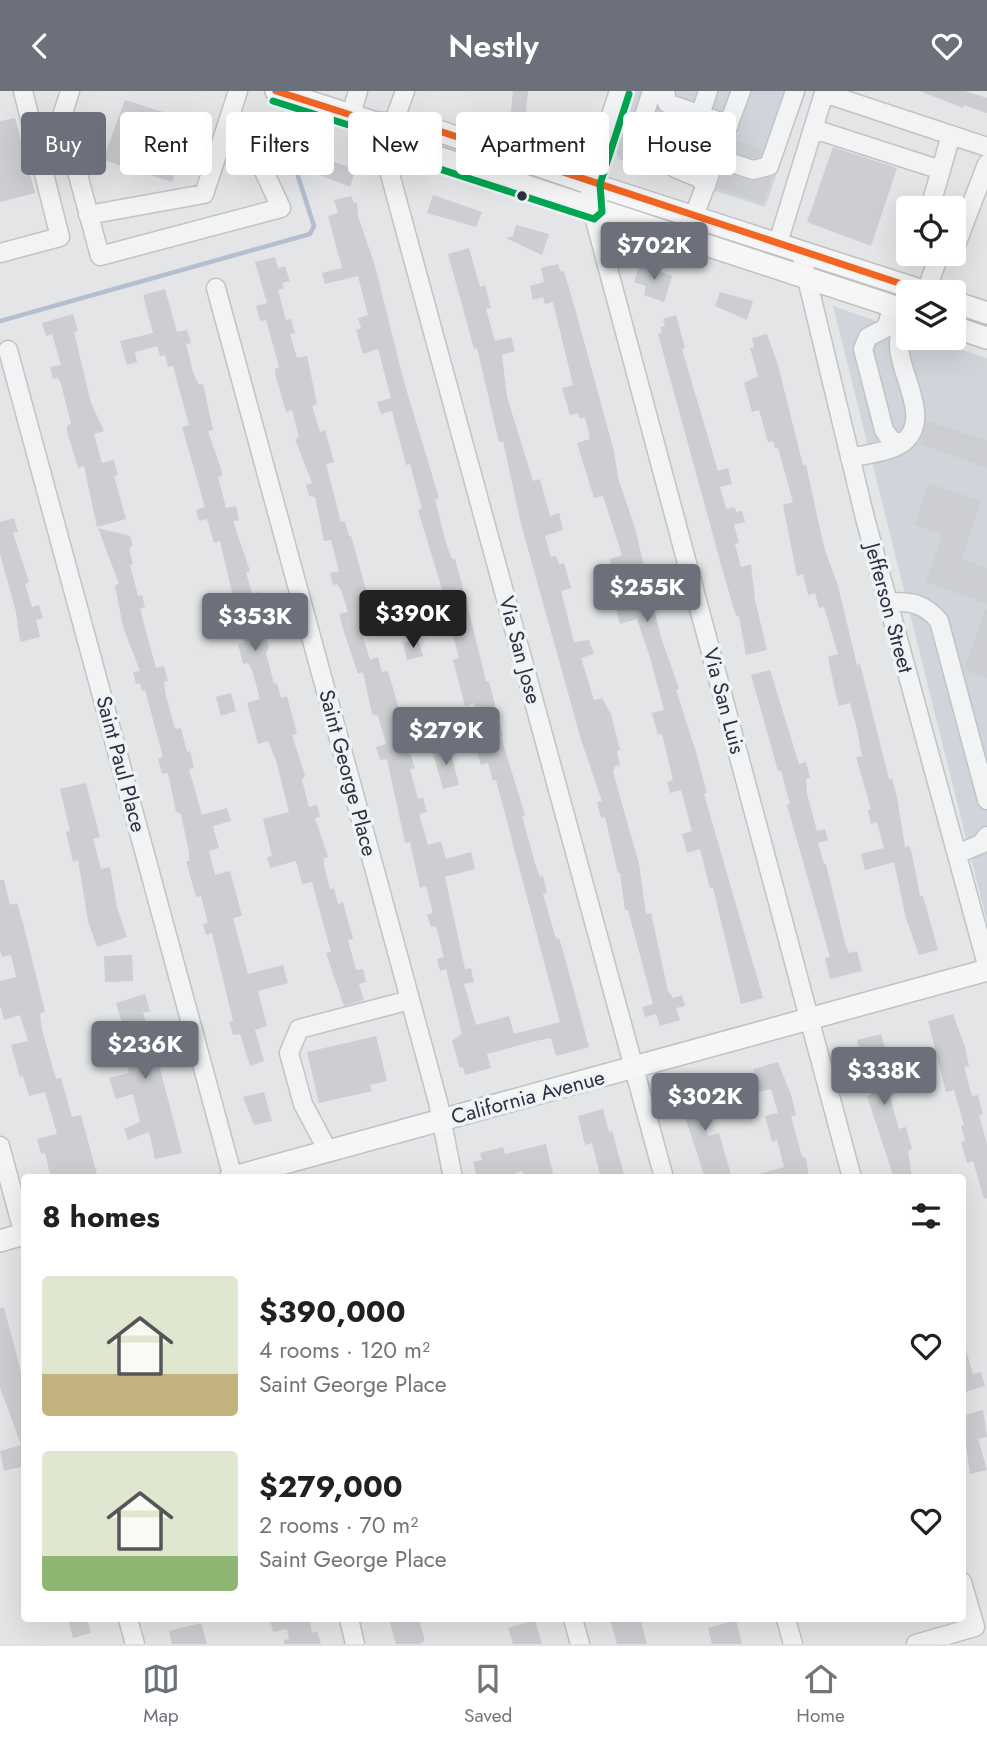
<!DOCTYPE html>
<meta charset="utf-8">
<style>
:root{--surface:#fff;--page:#f2f2f2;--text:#202124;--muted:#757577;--line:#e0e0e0;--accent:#6b707a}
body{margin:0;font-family:Jost,sans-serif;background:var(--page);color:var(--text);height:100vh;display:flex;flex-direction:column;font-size:26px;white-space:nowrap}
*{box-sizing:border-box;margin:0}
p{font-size:23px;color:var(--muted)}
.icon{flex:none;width:38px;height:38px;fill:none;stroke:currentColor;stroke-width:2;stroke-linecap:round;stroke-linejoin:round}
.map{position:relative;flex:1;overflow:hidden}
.side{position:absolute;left:21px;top:1083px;width:945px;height:448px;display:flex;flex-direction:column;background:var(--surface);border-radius:7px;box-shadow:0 7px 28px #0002}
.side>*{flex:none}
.banner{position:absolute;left:21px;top:21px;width:945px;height:63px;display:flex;gap:14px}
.controls{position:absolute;left:896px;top:105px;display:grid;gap:14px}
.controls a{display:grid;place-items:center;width:70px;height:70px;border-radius:7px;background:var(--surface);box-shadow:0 7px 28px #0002;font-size:35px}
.price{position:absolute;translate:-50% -60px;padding:0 16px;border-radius:7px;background:var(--accent);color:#fff;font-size:23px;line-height:46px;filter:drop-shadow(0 2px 4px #0008)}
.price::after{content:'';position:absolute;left:50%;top:42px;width:21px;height:16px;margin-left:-10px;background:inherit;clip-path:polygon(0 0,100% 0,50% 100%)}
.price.selected{background:#222;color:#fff}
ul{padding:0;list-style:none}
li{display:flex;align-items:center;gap:21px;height:175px;padding:0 21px}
li span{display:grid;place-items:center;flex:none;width:196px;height:140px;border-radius:7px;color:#555}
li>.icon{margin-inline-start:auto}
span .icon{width:84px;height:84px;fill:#fffc;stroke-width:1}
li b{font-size:30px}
h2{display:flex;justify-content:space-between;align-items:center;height:84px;padding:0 21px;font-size:30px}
.pill{padding:0 24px;border-radius:7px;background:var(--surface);box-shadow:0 7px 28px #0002;font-size:24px;line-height:63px}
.pill.selected{background:var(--accent);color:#fff}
header{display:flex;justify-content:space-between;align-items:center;height:91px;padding:0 21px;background:var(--accent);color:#fff;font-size:32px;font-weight:600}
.menu{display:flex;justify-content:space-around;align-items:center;height:98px;border-top:2px solid var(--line);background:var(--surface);font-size:19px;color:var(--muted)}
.menu a{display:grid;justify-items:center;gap:4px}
.menu .selected{color:var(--accent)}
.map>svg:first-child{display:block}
.built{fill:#d1d4da}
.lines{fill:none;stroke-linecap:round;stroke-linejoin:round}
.stream{stroke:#b3bfd1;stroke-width:4.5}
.building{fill:#ccced1}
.minor-casing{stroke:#c1c3c5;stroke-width:21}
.major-casing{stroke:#bfc1c5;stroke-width:24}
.minor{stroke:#f1f3f4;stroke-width:18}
.major{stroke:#f6f6f6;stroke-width:21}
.bus-1-casing{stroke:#f0f3f6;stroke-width:12}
.bus-2-casing{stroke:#f0f3f6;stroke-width:12}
.bus-1{stroke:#f26522;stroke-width:7}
.bus-2{stroke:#00a651;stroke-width:7}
.bus-dot{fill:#2a313f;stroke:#f0f3f6;stroke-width:2.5}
.labels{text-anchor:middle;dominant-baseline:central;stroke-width:7;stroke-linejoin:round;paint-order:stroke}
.street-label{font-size:21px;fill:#2a313f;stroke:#f0f3f6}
</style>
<header><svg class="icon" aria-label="back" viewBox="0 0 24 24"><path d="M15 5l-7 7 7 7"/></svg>Nestly<svg class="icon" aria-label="heart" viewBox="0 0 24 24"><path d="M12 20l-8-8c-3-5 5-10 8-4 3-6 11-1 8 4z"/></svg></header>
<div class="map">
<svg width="987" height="1553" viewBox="0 0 987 1553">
<rect width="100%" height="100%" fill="#e3e5e7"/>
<path class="built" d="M636,0H806L765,116L619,68L616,57Z
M833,215L908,241V247H926L987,267V831Z"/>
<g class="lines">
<path class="stream" d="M0,230L310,143L314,135L295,76"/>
</g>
<path class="building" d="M513,0H528L525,31H510Z
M920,0H965L987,7V22L964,14L963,17Z
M125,9L192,30L172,91L103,69Z
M15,27L35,102L0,111V30Z
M656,41L695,54L693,59L705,63L702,72L670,67L652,56Z
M735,49L763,59L760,65L753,67L731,60Z
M833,56L897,77L871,155L807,131Z
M312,64L356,78L350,96L307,79Z
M723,81L750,90L772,86L763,113L717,97Z
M433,104L482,121L476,136L427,122Z
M351,105L354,112L357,111L358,125L375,175L404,291L439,407L435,409L447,455L452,468H455L465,504L486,590H489L503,645L501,646L525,724L522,725L535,772L540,786L543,785L547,802L543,803L556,848L559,847L563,860L589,956L556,965L551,947L535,950L487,963L491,977L465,984L463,976L460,977L452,950L462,943L446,878L440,880L437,868L444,866L436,835L431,836L427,824L433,822L426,795L420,797L410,751L405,752L387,668L380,669L376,656L386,653L378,625L372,623L363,581L358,583L343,538L339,523L348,521L341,499L337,493L333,494L330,482L339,480L331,449L324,450L315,406L309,405L306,394L312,392L295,348L299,346L292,319L286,321L275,282L276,277L279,276L266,229L260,230L256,215L267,212L255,171L275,166L278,177L285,175L290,190L282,192L284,197L278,199L286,229L291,228L295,242L290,243L297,267L307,265L317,313L312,315L320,341L325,339L334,371L326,373L341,431L345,430L349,445H351L370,513L396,506L401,522L367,530L370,540L362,542L370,569L378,566L382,581L388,580L400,621L397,622L415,677L410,678L418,708L423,707L427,721L419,723L428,754L441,750L446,768L471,761L475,778L445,786L465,878L471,877L474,891L464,893L476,934L509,925L514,943L560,931L496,689L493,690L488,672L481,674L474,651L456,656L452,643L481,635L474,612L465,615L453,569L459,567L452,542L455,541L418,419L422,418L410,373L406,374L392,320L381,323L377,311L391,307L378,258L363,263L356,239L361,237L358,227L368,224L358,185L325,193L322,182L342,177L328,125L338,122L334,109Z
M516,134L549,143L542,164L506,147L513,145Z
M469,157L480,196L485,194L491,217L486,218L495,250L511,246L515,260L502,264L507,306L533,390L540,388L550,425L559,422L563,439L545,445L551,466L556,465L559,473L564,472L571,497L561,500L574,551L589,549L594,563L581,567L594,609L602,607L611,623L620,659L617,660L620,674L615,675L613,681L639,773L646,823L651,822L668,900L673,907L682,904L685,915L676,917L680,929L660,935L656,923L645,926L642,916L653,913L628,819H625L620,782H618L605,726L601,727L597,711L602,710L582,652L521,433L503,350L499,351L477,257L474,258L448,163Z
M558,173L561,181L564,180L576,221L614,360L618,387L635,437L660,543L679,598L676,599L696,661L707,702L704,703L763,907L741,913L713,797H710L700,758L687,762L682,743L692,740L681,699L670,702L667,691L673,689L662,643L658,644L652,622L664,619L649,563L637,528L620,533L615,515L632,511L624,482L614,485L610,468L622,464L603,405L594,407L577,352L590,348L585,326L580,328L578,322L570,324L562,297L573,294L553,211L545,213L543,206L533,209L530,195L544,191L541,177Z
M640,173L672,185L664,211L644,204L646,195L634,191Z
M165,198L177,241L187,239L191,252L186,253L193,281L199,294L203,293L207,311L213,339L208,340L222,381V385L218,386L226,417L236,415L239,429L233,430L250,480L246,481L252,503L259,501L261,512L258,513L260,520L258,521L269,556L266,562L274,593L277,592L281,607L287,605L297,643L292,644L305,684L302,689L309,716L317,714L320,726L315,727L328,766L324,767V775L330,798L334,797L338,813L343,811L353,848L348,849L356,879L363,878L366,891L359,893L364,909L344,915L326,862L331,861L312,791L302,793L296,770L270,777L267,766L272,765L263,728L289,721L276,669L268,650L258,653L247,612L260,608L253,582L248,572L243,573L238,553L244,552L220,450L214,452L207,428L199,430L196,419L205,416L182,336L189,334L173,275L168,276L165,264L160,265L157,255L135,261L137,271L127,274L120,250L153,242L143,204Z
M720,201L753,210L747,229L715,215Z
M73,223L78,240L74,241L91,312L104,340L94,343L102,372L114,369L118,384L114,385L126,428L97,436L84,375L78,377L67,340V334L71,333L61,293L58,287L53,288L50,276L61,274L52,243L46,245L42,232Z
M676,224L685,257L682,258L718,380L728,377L732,393L720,396L726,418L735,416L736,421L742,420L745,431L734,434L739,452L735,453L741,476L751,473L755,509L767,559L746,564L739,525H736L725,488L658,243L662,242L660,236L665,235L663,228Z
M767,243L778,274L803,374H806L824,456L838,495L857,574L860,573L889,688H892L897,706L905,756L909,755L912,763L920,805H923L938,859L919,864L906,827L894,771L865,779L861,763L884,757L877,731L871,733L868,719L871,718L856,666L862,665L857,638L850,612L839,615L836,604L828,566L838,563L824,516L819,517L815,502L808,504L803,483L797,485L783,414L793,411L778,357H775L773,350L768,351L759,319L752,321L744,292L758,285L750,257L754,256L752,247Z
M927,330L987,350V377L920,353Z
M928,392L981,410L962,468L987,477V513L926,491L942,444L915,434Z
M14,427L18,441L13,442L29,491L25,493L32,516L39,514L43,527L36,529L40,546L20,551L16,521L0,463V431Z
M98,437L130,445L133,454L129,458L133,473L130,474L138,505L142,504L145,516L140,518L156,577L164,575L168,590L164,591L166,605L175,638L181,637L187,661L190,660L194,677L189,678L202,724L227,717L231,730L213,735L219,757L209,760L215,784L230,780L242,825L233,827L248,883L283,874L288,892L258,900L267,935L255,939L264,970L250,975L240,943L233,944L229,931L233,930L212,842L206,844L203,833L208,832L201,805L196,806L186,770H189V761L181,723L176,721L168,682L162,683L158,668L163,666L145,599L142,600L140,592L136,593L133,581L140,580L123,536L115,494L119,493Z
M985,518H987V587L964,579Z
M418,548L423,565L407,569L403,552Z
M770,579L799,673L806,671L810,687L806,688L807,703L817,740L825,738L828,749L818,752L824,773H826L845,852L849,862L857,860L862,880L830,888L825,867L830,866L787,714L790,713L781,680H778L751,584Z
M231,602L236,620L221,625L216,606Z
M449,655L459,694L443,698L432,659Z
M86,692L100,746L93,748L101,778L110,776L117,816L127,846L97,856L88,830L78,769L73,771L66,741L70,740L60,698Z
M0,789H4L10,814L17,812L24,836L45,921L40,922L42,939L56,988L61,987L72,1026L81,1024L98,1087H51L45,1062L41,1063L37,1048L57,1043L45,1001L29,1005L23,985L20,986L11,954L28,950L20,924L4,929L0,914V890L16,886L11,864L2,866L0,858Z
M132,864L133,890L105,891L104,865Z
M145,903L150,920L143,922L161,973L159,974L182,1062L155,1068L149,1041L128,1049L124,1038L140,1031L133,1003L116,1008L109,987L129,982L120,954L128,952L116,912Z
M953,923L965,956L969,975L964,976L972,1005L978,1004L983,1023L979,1024L987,1053V1107L984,1108L973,1070L967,1072L961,1051L965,1050L961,1035L964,1034L954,999L946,1001L928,930Z
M881,943L888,968L880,970L899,1038L906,1036L912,1058L908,1060L912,1087H894L867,1005L871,1004L864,981L861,982L857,969L862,967L857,949Z
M376,945L387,990L370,994L372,1000L319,1012L307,961Z
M778,971L791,1004L796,1024L791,1025L801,1062L803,1067L806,1066L809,1087H759V1083L784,1076L777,1049L772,1051L765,1025L778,1022L771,998L759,1001L753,978Z
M706,990L713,1016L701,1019L708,1045L719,1042L732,1087H705L686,1029L682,1017L687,1016L682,997Z
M264,1001L272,1030L254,1034L243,1006Z
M603,1018L609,1041L612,1040L625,1087H601L592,1052L585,1054L578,1025Z
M546,1053L554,1087H524L522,1080L501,1087H477L473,1071L482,1069L480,1062L503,1056L505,1063Z
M4,1216L24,1293V1375L4,1380L0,1360L21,1354L0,1296V1217Z
M962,1259H966L973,1283L981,1281L985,1295L962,1302Z
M983,1319L987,1346L978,1348L987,1379L970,1383L962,1325Z
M68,1528H87L91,1542L73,1547Z
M270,1528H310L312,1542L317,1540L321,1553H284V1549L289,1548L287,1538L273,1541Z
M389,1528H419L425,1550L419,1553H396Z
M610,1528H640L647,1553H617Z
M535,1529L542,1553H513L508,1537Z
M736,1529L742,1553H712L708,1537Z
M201,1532L207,1553H172L169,1540Z"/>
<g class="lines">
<g class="minor-casing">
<path id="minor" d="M70,0L62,25L100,165L281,117L252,54L223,46L204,103L88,124
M619,0L589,92L592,118L852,1087
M652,0L634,56L637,62L660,72
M665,0L667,12L729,34
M351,24L358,0
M700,24L708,0
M376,32L664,1087
M393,33L405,0
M814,38L941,79
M223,46L238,0
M717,67L753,79L769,75L795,0
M675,77L699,87L706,95
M930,117L951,44L987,56
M694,125L741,0
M778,152L824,2L951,44
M800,159L865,427L987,874
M954,159L987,73
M0,162L60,146L23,0
M216,197L438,1011L453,1087
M926,201L939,164
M893,215L886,237L868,246L863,258L884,339L891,349L901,352
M8,259L233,1087
M850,367C866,363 894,361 906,349C930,326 900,283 899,256C898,244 904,231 908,220
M888,512C910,509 925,513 939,530L987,709
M957,763L981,753L987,745
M0,1055L24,1144
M328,1060L303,1013L289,962L299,938L410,909
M128,1528L135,1553
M349,1528L355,1553
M573,1528L580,1553
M786,1528L793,1553
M916,1553L975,1536L962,1491"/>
</g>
<g class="major-casing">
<path id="major" d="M276,0L376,32L421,34L589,92L926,201
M378,33L416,59L908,220
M954,211L987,222
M954,236L987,247
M230,1087L987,879
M0,1150L24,1143"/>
</g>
<use href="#minor" class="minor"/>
<use href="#major" class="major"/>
<g class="bus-1-casing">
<path id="bus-1" d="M276,0L376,32L421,34L926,201"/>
</g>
<g class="bus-2-casing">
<path id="bus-2" d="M273,10L374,42L416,43
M370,41L412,69L594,128L602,121L600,93L629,3"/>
</g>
<use href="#bus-1" class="bus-1"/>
<use href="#bus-2" class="bus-2"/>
</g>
<circle class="bus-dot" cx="522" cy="105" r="6"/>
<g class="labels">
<g class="street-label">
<text transform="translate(889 517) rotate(75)">Jefferson Street</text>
<text transform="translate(520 559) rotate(75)">Via San Jose</text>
<text transform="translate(724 610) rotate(75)">Via San Luis</text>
<text transform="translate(121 673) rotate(75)">Saint Paul Place</text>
<text transform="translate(348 682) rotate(75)">Saint George Place</text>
<text transform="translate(528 1006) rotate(-15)">California Avenue</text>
</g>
</g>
</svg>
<div class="controls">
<a><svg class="icon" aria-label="locate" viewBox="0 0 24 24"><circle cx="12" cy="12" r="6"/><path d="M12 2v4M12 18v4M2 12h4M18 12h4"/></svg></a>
<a><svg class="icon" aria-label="layers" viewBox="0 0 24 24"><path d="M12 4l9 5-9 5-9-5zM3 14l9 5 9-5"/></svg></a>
</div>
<b class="price" style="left:654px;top:191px">$702K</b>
<b class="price" style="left:647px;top:533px">$255K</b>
<b class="price selected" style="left:413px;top:559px">$390K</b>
<b class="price" style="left:255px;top:562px">$353K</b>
<b class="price" style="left:446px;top:676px">$279K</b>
<b class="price" style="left:145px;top:990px">$236K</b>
<b class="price" style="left:884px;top:1016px">$338K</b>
<b class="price" style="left:705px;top:1042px">$302K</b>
<div class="banner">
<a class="pill selected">Buy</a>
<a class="pill">Rent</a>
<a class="pill">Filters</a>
<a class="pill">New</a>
<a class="pill">Apartment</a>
<a class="pill">House</a>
</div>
<section class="side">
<h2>8 homes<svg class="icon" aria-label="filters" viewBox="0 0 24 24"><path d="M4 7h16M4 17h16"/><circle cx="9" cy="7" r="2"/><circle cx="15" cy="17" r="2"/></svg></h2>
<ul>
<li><span style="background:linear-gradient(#dfe7d0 70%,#c2b280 0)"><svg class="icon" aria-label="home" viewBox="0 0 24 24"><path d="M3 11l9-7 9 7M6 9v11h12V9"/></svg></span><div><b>$390,000</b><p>4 rooms · 120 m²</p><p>Saint George Place</p></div><svg class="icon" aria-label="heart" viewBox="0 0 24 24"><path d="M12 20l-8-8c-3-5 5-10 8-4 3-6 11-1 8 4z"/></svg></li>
<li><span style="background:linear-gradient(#dfe7d0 75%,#8fb573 0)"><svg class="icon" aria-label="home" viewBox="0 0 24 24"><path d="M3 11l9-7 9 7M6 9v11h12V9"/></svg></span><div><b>$279,000</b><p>2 rooms · 70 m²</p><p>Saint George Place</p></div><svg class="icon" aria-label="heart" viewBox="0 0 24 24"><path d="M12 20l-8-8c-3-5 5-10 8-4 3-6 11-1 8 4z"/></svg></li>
</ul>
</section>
</div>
<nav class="menu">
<a class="selected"><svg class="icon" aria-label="map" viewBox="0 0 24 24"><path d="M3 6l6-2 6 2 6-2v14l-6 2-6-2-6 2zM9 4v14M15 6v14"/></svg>Map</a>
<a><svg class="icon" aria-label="saved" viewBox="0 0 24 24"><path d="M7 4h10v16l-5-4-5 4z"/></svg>Saved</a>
<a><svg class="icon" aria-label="home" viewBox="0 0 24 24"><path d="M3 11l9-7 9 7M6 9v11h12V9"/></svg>Home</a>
</nav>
